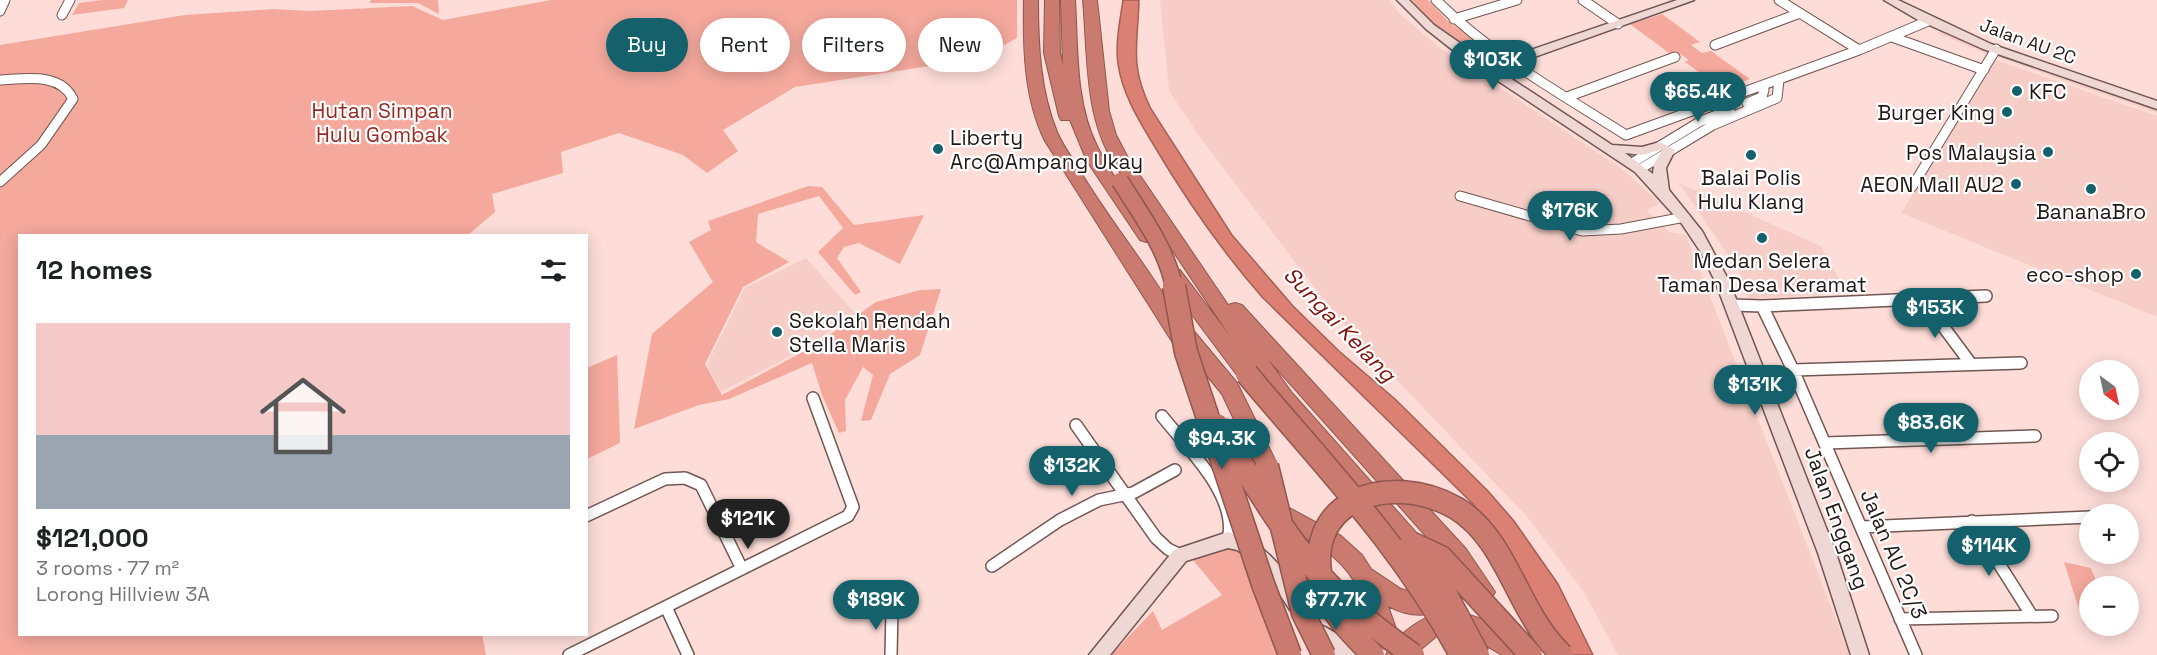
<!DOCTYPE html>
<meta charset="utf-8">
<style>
:root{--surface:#fff;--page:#f2f2f2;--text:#202124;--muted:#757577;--line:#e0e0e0;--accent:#14616c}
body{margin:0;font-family:"Space Grotesk",sans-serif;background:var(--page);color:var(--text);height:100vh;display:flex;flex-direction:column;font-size:22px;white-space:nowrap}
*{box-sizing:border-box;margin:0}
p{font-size:20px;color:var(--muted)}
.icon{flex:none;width:33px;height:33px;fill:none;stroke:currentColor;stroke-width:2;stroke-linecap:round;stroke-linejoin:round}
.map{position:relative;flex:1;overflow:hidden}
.drawer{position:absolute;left:18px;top:234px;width:570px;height:402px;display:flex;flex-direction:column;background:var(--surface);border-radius:0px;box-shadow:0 3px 15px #0003}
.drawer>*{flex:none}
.top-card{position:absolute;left:606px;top:18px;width:570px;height:54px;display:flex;gap:12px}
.needle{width:39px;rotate:147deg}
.tools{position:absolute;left:2079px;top:360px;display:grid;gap:12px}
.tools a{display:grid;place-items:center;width:60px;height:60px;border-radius:50%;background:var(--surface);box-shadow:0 3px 15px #0003;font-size:30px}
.price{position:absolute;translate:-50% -51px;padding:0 14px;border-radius:21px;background:var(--accent);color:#fff;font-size:20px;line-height:39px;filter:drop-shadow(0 2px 3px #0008)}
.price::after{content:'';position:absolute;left:50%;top:36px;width:18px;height:14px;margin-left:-9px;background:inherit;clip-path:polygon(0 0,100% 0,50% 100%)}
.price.current{background:#222;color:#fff}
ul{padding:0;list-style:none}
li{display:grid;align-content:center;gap:12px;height:318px;padding:0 18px}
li+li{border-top:2px solid var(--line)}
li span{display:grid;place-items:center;height:186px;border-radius:0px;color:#555}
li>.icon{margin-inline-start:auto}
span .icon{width:108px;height:108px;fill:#fffc;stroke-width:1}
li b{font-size:26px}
h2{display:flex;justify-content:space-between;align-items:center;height:72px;padding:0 18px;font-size:26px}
.chip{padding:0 21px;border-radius:27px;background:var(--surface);box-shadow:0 3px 15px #0003;font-size:21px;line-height:54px}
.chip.current{background:var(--accent);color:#fff}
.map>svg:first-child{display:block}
.built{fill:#f7cec7}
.green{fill:#f5a99d}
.water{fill:#db8073;stroke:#a46057;stroke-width:1.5}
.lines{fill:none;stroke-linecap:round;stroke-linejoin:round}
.street-far1-casing{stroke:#715652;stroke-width:11}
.street-casing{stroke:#715652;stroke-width:14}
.secondary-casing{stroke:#715652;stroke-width:3}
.highway-casing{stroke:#8f574f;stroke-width:2}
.street-far1{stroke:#fff;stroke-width:9}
.street{stroke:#fff;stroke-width:11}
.secondary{fill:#efd7d4;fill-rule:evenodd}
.highway{fill:#ca7a6e;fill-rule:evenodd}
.highway-bridge-far1-casing{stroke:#8f574f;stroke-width:19;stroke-linecap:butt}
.highway-bridge-casing{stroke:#8f574f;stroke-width:25;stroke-linecap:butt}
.highway-bridge-far1{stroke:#ca7a6e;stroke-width:16}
.highway-bridge{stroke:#ca7a6e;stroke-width:22}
.poi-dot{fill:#14616c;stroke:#fff;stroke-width:2}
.labels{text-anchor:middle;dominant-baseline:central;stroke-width:4.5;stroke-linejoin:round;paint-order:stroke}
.far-street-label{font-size:18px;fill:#221715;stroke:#fff}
.poi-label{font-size:21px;fill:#221715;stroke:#fff;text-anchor:end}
.park-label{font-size:21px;fill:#962a21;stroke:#fff}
.street-label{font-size:21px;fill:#221715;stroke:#fff}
.water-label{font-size:22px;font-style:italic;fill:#7f110b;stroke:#fff}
</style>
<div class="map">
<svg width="2157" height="655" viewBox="0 0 2157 655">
<rect width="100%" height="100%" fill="#feddd8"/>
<path class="built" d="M1160,0H1390L1399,13L1440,48L1621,168L1660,203L1647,210L1669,232L1686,235L1850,655H1618L1583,591L1529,519L1338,318L1204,143L1169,91Z
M1947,25L1996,47L2157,99V113L1985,53L1937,33Z
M1996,60L2157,116V317L1901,213Z
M1679,183L1821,246L1847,293L1749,299L1739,271Z
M806,258L856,314L802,350L721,392L707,365L745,288Z"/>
<path class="green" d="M103,0H128L124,8L72,15L79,3Z
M371,0H438L439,14L418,3H370Z
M551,0H1017V38L981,58L795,87L723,130L738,151L707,173L683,155L619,133L561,152L563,173L492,194L495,212L468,235L20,236V634H482L486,655H0V45L185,15L273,9L310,11L412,6L443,20Z
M1412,0H1428L1448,21L1501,59L1489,64L1434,24Z
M1662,14L1700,42L1691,45L1702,53L1711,51L1750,79L1722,89L1685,62L1689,60L1676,51L1669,53L1630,24Z
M808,186L822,187L854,225L924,215L900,264L859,243L844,247L837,258L861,292L855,295L818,252L843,228L819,196L758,214L756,242L789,262L743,287L705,364L722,395L814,346L876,302L920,290L941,289L920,355L890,374L871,420L861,421L873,375L863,367L845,400L846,431L839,433L822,395L812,363L729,399L699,405L634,429L652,334L713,282L689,242L711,230L708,221Z
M617,355L620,443L587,459V368Z
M1232,547L1250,559L1291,655H1111L1153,611L1162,630L1222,595L1193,560Z
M2064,562L2091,568L2098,586H2090V626H2111L2113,631L2084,625Z"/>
<path class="water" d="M1123,0H1139C1138,46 1129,64 1151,109L1232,235L1293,306L1339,351L1395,399L1488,491L1514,521L1558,584L1593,655H1563L1515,563L1473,504L1262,297C1220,249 1185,198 1153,144C1138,119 1122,93 1118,64C1115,44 1120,20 1123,0Z"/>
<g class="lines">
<g class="street-far1-casing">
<path id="street-far1" d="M1436,0C1492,56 1560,93 1626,135L1859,50L1928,21
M1583,0L1618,24
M1779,0L1859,50
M0,11L5,0
M62,15L70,0
M1454,19L1517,0
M1892,37L1984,70
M1715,45L1800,13
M0,80C25,79 60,72 73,99L41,145L0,182
M1567,97L1675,57
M1747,103L1762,97L1764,90L1760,86
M1632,163L1701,121L1730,110
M1640,169L1713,125L1777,98L1779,80
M1912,187L1996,49
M1460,196L1582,231L1621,229L1685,217"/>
</g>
<g class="street-casing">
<path id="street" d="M1922,298L1971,364
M1731,305L1762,306L1986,296
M1762,306L1793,370L1916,655
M1793,370L2021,363
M1162,416C1187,448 1239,496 1228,540
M1076,425L1156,538L1168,549L1180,555
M1825,443L2035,436
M586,516L665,479L685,478L701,485L742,569
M1972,521L2032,616
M1861,527L2090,517
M992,566L1060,520L1099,500L1133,493L1175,470
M666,607L688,655
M1900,619L2052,616
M569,655L848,516L853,507L813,398
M891,655L892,609"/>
</g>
<g class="secondary-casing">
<path id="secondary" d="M1397,0H1409L1434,25L1490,64L1677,0H1694L1498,70L1612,145L1642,147L1660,142L1675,150L1666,168L1669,190L1702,231L1729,281L1836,553L1869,655H1851L1818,553L1715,281L1700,251L1682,224L1635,172L1459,55L1426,29ZM1663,149L1654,164L1653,174L1625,153L1642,155Z
M1884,0H1898L1991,44L2157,101V109L1983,49L1918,20Z
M1228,532C1267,543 1281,566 1302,598L1305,604L1302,610L1296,612L1290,610L1269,578L1251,559L1237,550L1228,548L1186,561L1110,655H1089L1174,550Z
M1311,621C1327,627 1350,639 1357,655H1334L1304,635L1302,629L1304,623Z"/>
</g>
<g class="highway-casing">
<path id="highway" d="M1024,0H1038C1038,44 1040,90 1057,132C1063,146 1072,158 1080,171C1111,223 1150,269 1180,321L1187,323L1237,383L1278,466L1275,472L1267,475L1259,472L1222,394L1182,345L1173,343L1045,141C1024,99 1023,47 1024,0Z
M1045,0H1059L1060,53L1063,66L1061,0H1075C1078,49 1075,102 1097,146C1112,179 1137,205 1155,236L1152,240L1146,242L1140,240L1087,161L1070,120H1061L1059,116L1044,53Z
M1083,0H1097L1109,111L1116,135L1128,158L1228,305L1235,303L1242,305L1466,549L1495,592L1491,599L1483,602L1475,599L1450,563L1267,358L1292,393L1419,536L1422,543L1419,550L1411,553L1403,550L1278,405L1257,375L1254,379L1247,382L1240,379L1166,280L1164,275L1166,270L1173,268L1180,270L1230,336L1114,163C1084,116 1088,54 1083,0Z
M1269,497L1341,536L1362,555L1371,569L1401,589L1423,595L1444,589L1452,593L1456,600L1452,607C1428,617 1411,618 1388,606L1399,637C1433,606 1459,606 1498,627C1513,634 1521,640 1528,655H1502L1470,636L1452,632L1438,635L1414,655H1386L1388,650L1379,647C1370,626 1366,602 1354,581C1334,547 1293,533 1261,513L1258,506L1261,499Z"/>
</g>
<use href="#street-far1" class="street-far1"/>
<use href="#street" class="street"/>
<use href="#secondary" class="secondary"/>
<use href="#highway" class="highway"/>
<g class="highway-bridge-far1-casing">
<path id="highway-bridge-far1" d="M1120,181C1141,215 1166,247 1174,287"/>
</g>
<g class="highway-bridge-casing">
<path id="highway-bridge" d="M1174,286L1186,352L1263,584L1290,655
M1247,374C1325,467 1403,546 1461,655
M1217,425C1248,472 1276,523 1313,567C1341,601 1377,629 1413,655
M1267,466L1303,613L1324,655
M1411,543L1441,557L1531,655
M1411,543L1443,589L1478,655
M1373,655C1355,636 1332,616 1324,590C1297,500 1389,470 1456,508C1496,532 1511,582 1534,619C1542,633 1551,644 1562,655"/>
</g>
<use href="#highway-bridge-far1" class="highway-bridge-far1"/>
<use href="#highway-bridge" class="highway-bridge"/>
</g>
<g class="poi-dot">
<circle cx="2017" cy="91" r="6"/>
<circle cx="2007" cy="112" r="6"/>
<circle cx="938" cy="149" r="6"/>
<circle cx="2048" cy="152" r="6"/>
<circle cx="1751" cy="155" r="6"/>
<circle cx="2016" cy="184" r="6"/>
<circle cx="2091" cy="189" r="6"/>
<circle cx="1762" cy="238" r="6"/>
<circle cx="2136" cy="274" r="6"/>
<circle cx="777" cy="332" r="6"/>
</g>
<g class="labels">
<g class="far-street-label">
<text transform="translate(2028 41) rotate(20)">Jalan AU 2C</text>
</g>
<g class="poi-label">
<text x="2029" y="91" text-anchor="start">KFC</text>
<text x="1995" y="112">Burger King</text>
<text x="950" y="137" text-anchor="start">Liberty<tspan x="950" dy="24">Arc@Ampang Ukay</tspan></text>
<text x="2036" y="152">Pos Malaysia</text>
<text x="1751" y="177" text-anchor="middle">Balai Polis<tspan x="1751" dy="24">Hulu Klang</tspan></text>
<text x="2004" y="184">AEON Mall AU2</text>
<text x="2091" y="211" text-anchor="middle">BananaBro</text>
<text x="1762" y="260" text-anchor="middle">Medan Selera<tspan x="1762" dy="24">Taman Desa Keramat</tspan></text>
<text x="2124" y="274">eco-shop</text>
<text x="789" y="320" text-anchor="start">Sekolah Rendah<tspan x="789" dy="24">Stella Maris</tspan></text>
</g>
<g class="park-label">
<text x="382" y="110">Hutan Simpan<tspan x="382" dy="24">Hulu Gombak</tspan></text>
</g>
<g class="street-label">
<text transform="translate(1837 518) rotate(70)">Jalan Enggang</text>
<text transform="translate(1894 554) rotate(67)">Jalan AU 2C/3</text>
</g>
<g class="water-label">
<text transform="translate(1340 324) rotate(46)">Sungai Kelang</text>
</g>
</g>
</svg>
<div class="tools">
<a><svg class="needle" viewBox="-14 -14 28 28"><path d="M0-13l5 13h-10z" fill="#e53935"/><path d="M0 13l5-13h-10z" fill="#757577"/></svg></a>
<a><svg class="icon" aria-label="locate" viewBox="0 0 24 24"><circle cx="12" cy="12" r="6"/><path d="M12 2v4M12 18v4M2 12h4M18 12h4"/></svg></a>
<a>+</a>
<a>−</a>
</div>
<b class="price" style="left:1493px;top:91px">$103K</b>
<b class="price" style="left:1698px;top:123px">$65.4K</b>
<b class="price" style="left:1570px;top:242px">$176K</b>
<b class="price" style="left:1935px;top:339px">$153K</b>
<b class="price" style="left:1755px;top:416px">$131K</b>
<b class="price" style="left:1931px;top:454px">$83.6K</b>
<b class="price" style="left:1222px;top:470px">$94.3K</b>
<b class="price" style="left:1072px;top:497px">$132K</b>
<b class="price current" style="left:748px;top:550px">$121K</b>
<b class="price" style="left:1989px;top:577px">$114K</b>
<b class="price" style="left:876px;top:631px">$189K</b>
<b class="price" style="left:1336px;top:631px">$77.7K</b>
<div class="top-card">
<a class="chip current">Buy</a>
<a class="chip">Rent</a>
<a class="chip">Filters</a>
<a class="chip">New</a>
</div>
<section class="drawer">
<h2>12 homes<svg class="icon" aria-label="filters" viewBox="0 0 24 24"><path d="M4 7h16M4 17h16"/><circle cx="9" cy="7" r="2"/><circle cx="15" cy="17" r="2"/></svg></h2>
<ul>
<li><span style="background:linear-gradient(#f6c9c9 60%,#9aa5b1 0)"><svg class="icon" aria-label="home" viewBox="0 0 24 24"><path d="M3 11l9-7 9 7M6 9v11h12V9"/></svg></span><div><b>$121,000</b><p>3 rooms · 77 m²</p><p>Lorong Hillview 3A</p></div></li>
</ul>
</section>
</div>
